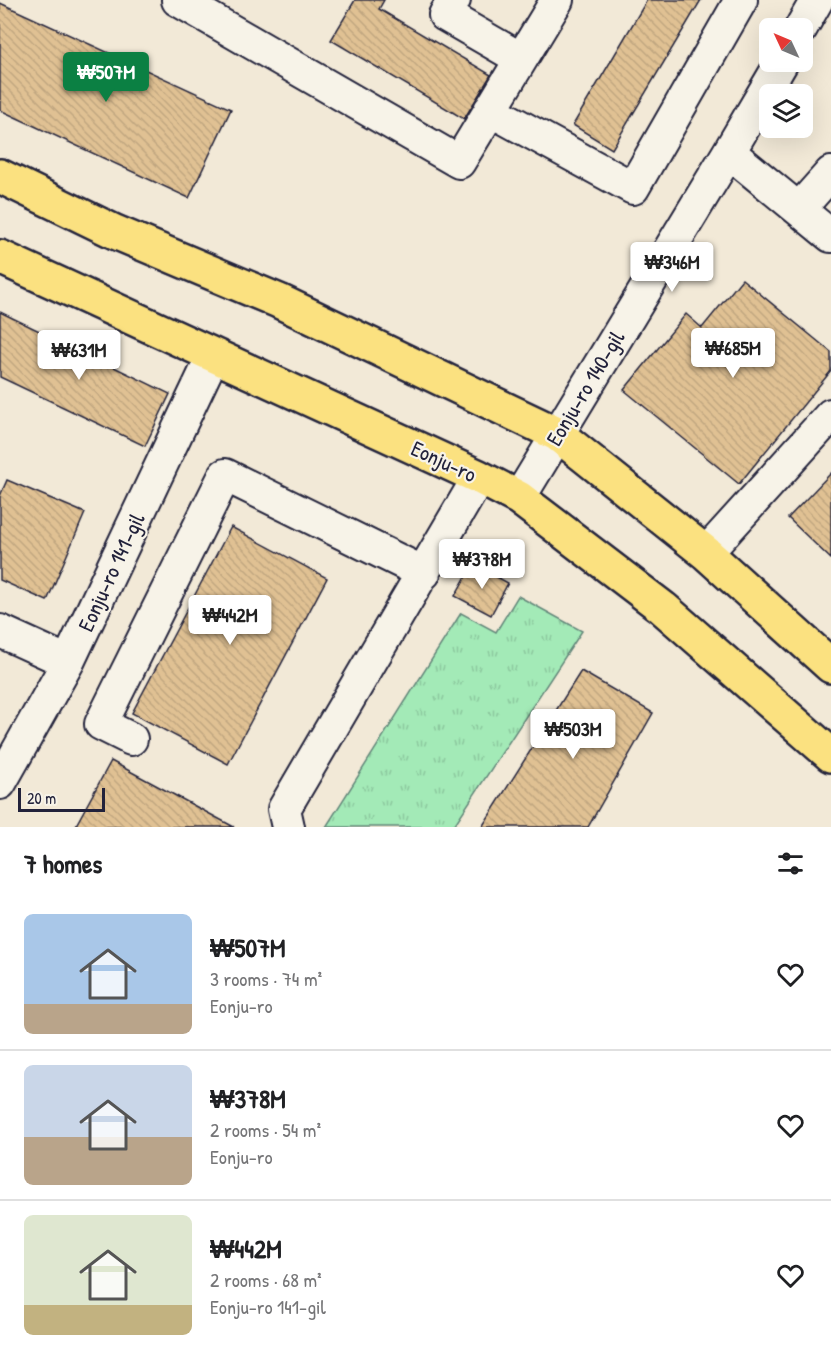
<!DOCTYPE html>
<meta charset="utf-8">
<style>
:root{--surface:#fff;--page:#f6f6f6;--text:#202124;--muted:#757577;--line:#e0e0e0;--accent:#0b8043}
body{margin:0;font-family:"Patrick Hand",sans-serif;background:var(--page);color:var(--text);height:100vh;display:flex;flex-direction:column;font-size:22px;white-space:nowrap}
*{box-sizing:border-box;margin:0}
p{font-size:20px;color:var(--muted)}
.icon{flex:none;width:33px;height:33px;fill:none;stroke:currentColor;stroke-width:2;stroke-linecap:round;stroke-linejoin:round}
.map{position:relative;height:827px;overflow:hidden}
.side{display:flex;flex-direction:column;background:var(--surface);flex:1}
.side>*{flex:none}
.needle{width:39px;rotate:314deg}
.fabs{position:absolute;left:759px;top:18px;display:grid;gap:12px}
.fabs a{display:grid;place-items:center;width:54px;height:54px;border-radius:9px;background:var(--surface);box-shadow:0 6px 24px #0002;font-size:30px}
.scale{position:absolute;left:18px;bottom:15px;width:87px;box-sizing:border-box;padding-left:6px;border:3px solid #22223b;border-top:0;font-size:16px;line-height:21px;white-space:nowrap;color:#22223b;-webkit-text-stroke:4px #f7f3e8;paint-order:stroke}
.price{position:absolute;translate:-50% -51px;padding:0 14px;border-radius:6px;background:#fff;color:#222;font-size:20px;line-height:39px;filter:drop-shadow(0 2px 3px #0008)}
.price::after{content:'';position:absolute;left:50%;top:36px;width:18px;height:14px;margin-left:-9px;background:inherit;clip-path:polygon(0 0,100% 0,50% 100%)}
.price.current{background:var(--accent);color:#fff}
ul{padding:0;list-style:none}
li{display:flex;align-items:center;gap:18px;height:150px;padding:0 24px}
li+li{border-top:2px solid var(--line)}
li span{display:grid;place-items:center;flex:none;width:168px;height:120px;border-radius:9px;color:#555}
li>.icon{margin-inline-start:auto}
span .icon{width:72px;height:72px;fill:#fffc;stroke-width:1}
li b{font-size:26px}
h2{display:flex;justify-content:space-between;align-items:center;height:72px;padding:0 24px;font-size:26px}
.map>svg:first-child{display:block}
.park{fill:url(#park-tufts);stroke:#628679;stroke-width:1.5}
.building{fill:url(#building-back-hatch);stroke:#22223b;stroke-width:1.5}
.lines{fill:none;stroke-linecap:round;stroke-linejoin:round}
.minor-casing{stroke:#22223b;stroke-width:36}
.major-casing{stroke:#22223b;stroke-width:38}
.minor{stroke:#f7f3e8;stroke-width:32}
.major{stroke:#fbe180;stroke-width:33}
.labels{text-anchor:middle;dominant-baseline:central;stroke-width:4.5;stroke-linejoin:round;paint-order:stroke}
.street-label{font-size:22px;fill:#22223b;stroke:#f7f3e8}
</style>
<div class="map">
<svg width="831" height="827" viewBox="0 0 831 827">
<defs>
<pattern id="park-tufts" width="24" height="20" patternUnits="userSpaceOnUse" patternTransform="scale(1.5)"><rect width="24" height="20" fill="#a3eab7"/><path d="M3 7l-1-3M5 7V3M7 7l1-3M15 17l-1-3M17 17v-4M19 17l1-3" fill="none" stroke="#8cc89e"/></pattern>
<pattern id="building-back-hatch" width="6" height="6" patternUnits="userSpaceOnUse" patternTransform="scale(1.5)"><rect width="6" height="6" fill="#e0c193"/><path d="M-1 5l2 2M0 0l6 6M5-1l2 2" fill="none" stroke="#c0a680"/></pattern>
</defs>
<rect width="100%" height="100%" fill="#f2e9d7"/>
<filter id="ink" filterUnits="userSpaceOnUse"><feTurbulence type="fractalNoise" baseFrequency=".0167" numOctaves="2"/><feDisplacementMap in="SourceGraphic" scale="12" xChannelSelector="R" yChannelSelector="G"/><feConvolveMatrix kernelMatrix="1 2 1 2 8 2 1 2 1" color-interpolation-filters="sRGB"/></filter>
<g filter="url(#ink)">
<path class="park" d="M518,596L582,631L453,827H326L461,613L496,632Z"/>
<path class="building" d="M355,0H384L379,9L491,75L464,119L331,40Z
M647,0H701L612,149L573,125Z
M0,3L231,109L189,198L0,110Z
M742,279L831,352V371L739,484L624,390L686,314L702,328Z
M0,312L170,394L145,446L0,377Z
M831,473V559L788,518Z
M7,480L85,513L47,601L0,580V496Z
M231,527L327,578L228,764L132,713Z
M473,564L508,583L491,615L455,596Z
M581,671L653,713L588,827H482Z
M111,761L234,827H75Z"/>
<g class="lines">
<g class="minor-casing">
<path id="minor" d="M178,0L459,162L557,0
M454,0L445,15L521,59
M801,28L817,0
M490,110L633,188L741,0
M729,152L831,236
M799,209L831,173
M519,498L729,152L782,62
M706,553L831,415
M0,631L68,662
M131,739L101,724L225,475L424,573
M0,783L68,662L213,356
M288,827L284,809L479,477"/>
</g>
<g class="major-casing">
<path id="major" d="M0,176L115,232L279,301L557,434L706,553L831,666
M0,257L479,477L519,498L663,608L831,755"/>
</g>
<use href="#minor" class="minor"/>
<use href="#major" class="major"/>
</g>
</g>
<g class="labels">
<g class="street-label">
<text transform="translate(585 388) rotate(-59)">Eonju-ro 140-gil</text>
<text transform="translate(444 461) rotate(25)">Eonju-ro</text>
<text transform="translate(111 572) rotate(-65)">Eonju-ro 141-gil</text>
</g>
</g>
</svg>
<div class="fabs">
<a><svg class="needle" viewBox="-14 -14 28 28"><path d="M0-13l5 13h-10z" fill="#e53935"/><path d="M0 13l5-13h-10z" fill="#757577"/></svg></a>
<a><svg class="icon" aria-label="layers" viewBox="0 0 24 24"><path d="M12 4l9 5-9 5-9-5zM3 14l9 5 9-5"/></svg></a>
</div>
<div class="scale">20 m</div>
<b class="price current" style="left:106px;top:103px">₩507M</b>
<b class="price" style="left:672px;top:293px">₩346M</b>
<b class="price" style="left:733px;top:379px">₩685M</b>
<b class="price" style="left:79px;top:381px">₩631M</b>
<b class="price" style="left:482px;top:590px">₩378M</b>
<b class="price" style="left:230px;top:646px">₩442M</b>
<b class="price" style="left:573px;top:760px">₩503M</b>
</div>
<section class="side">
<h2>7 homes<svg class="icon" aria-label="filters" viewBox="0 0 24 24"><path d="M4 7h16M4 17h16"/><circle cx="9" cy="7" r="2"/><circle cx="15" cy="17" r="2"/></svg></h2>
<ul>
<li><span style="background:linear-gradient(#a9c7e8 75%,#b9a48a 0)"><svg class="icon" aria-label="home" viewBox="0 0 24 24"><path d="M3 11l9-7 9 7M6 9v11h12V9"/></svg></span><div><b>₩507M</b><p>3 rooms · 74 m²</p><p>Eonju-ro</p></div><svg class="icon" aria-label="heart" viewBox="0 0 24 24"><path d="M12 20l-8-8c-3-5 5-10 8-4 3-6 11-1 8 4z"/></svg></li>
<li><span style="background:linear-gradient(#c9d6e8 60%,#b9a48a 0)"><svg class="icon" aria-label="home" viewBox="0 0 24 24"><path d="M3 11l9-7 9 7M6 9v11h12V9"/></svg></span><div><b>₩378M</b><p>2 rooms · 54 m²</p><p>Eonju-ro</p></div><svg class="icon" aria-label="heart" viewBox="0 0 24 24"><path d="M12 20l-8-8c-3-5 5-10 8-4 3-6 11-1 8 4z"/></svg></li>
<li><span style="background:linear-gradient(#dfe7d0 75%,#c2b280 0)"><svg class="icon" aria-label="home" viewBox="0 0 24 24"><path d="M3 11l9-7 9 7M6 9v11h12V9"/></svg></span><div><b>₩442M</b><p>2 rooms · 68 m²</p><p>Eonju-ro 141-gil</p></div><svg class="icon" aria-label="heart" viewBox="0 0 24 24"><path d="M12 20l-8-8c-3-5 5-10 8-4 3-6 11-1 8 4z"/></svg></li>
</ul>
</section>
